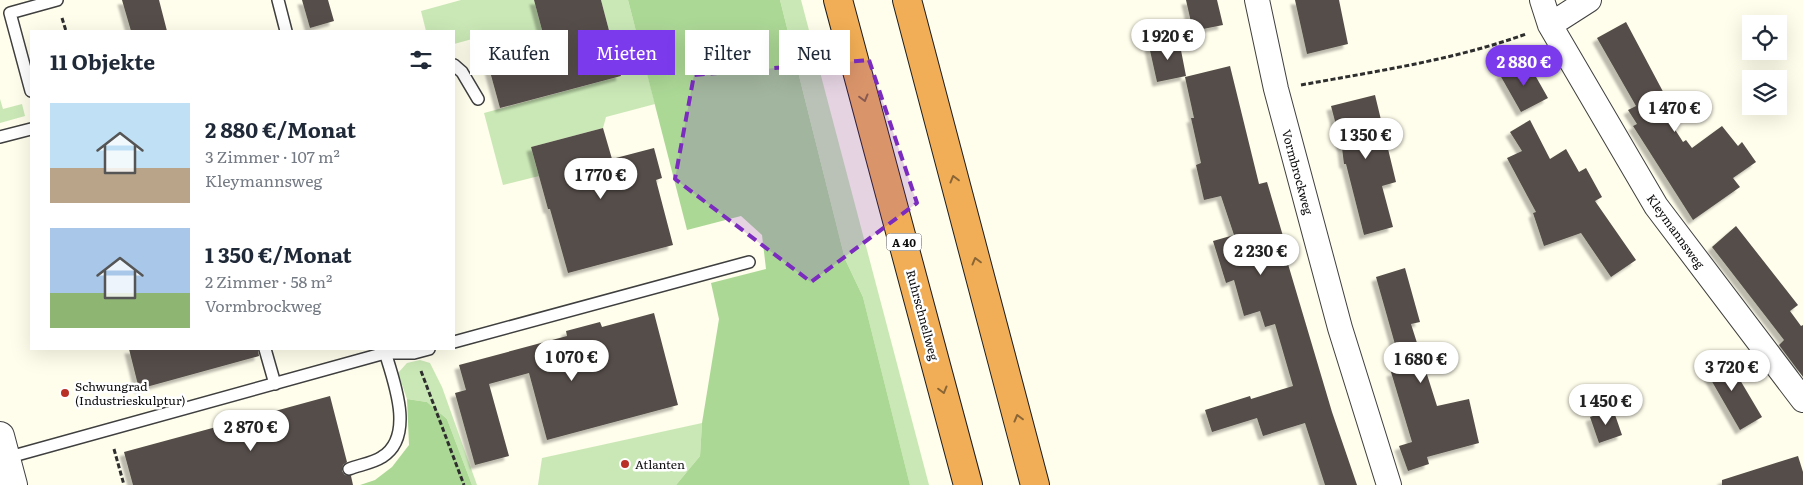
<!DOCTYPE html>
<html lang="de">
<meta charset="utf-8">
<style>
:root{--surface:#fff;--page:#f2f2f3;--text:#1f2937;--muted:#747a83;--accent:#7c3aed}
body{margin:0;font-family:Literata,serif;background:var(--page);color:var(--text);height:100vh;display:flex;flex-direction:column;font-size:19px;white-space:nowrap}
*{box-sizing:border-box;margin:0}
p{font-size:16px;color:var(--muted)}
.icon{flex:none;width:28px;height:28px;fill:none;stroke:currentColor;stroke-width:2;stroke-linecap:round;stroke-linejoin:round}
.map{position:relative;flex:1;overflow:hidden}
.drawer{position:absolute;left:30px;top:30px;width:425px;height:320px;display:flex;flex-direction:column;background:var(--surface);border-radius:0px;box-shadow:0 5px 20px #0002}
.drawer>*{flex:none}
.guide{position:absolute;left:470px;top:30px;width:475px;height:45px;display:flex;gap:10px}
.fabs{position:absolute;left:1742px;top:15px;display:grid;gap:10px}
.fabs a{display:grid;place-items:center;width:45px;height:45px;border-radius:0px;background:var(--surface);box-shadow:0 5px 20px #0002;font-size:25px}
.price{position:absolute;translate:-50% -42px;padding:0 11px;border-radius:18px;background:#fff;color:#222;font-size:16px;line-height:32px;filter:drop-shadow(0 1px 2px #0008)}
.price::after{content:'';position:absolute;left:50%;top:30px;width:15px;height:11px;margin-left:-8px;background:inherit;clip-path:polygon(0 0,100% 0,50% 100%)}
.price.selected{background:var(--accent);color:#fff}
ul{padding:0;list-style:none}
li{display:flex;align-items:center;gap:15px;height:125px;padding:0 20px}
li span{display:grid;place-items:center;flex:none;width:140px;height:100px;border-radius:0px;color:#555}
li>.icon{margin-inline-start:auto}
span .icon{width:60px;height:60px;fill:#fffc;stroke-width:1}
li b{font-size:21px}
h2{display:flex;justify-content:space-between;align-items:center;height:60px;padding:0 20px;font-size:21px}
.chip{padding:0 18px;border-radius:0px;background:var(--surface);box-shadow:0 5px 20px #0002;font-size:18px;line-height:45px}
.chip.selected{background:var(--accent);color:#fff}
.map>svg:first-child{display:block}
.green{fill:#cae8b6}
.forest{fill:#acd896}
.building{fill:#544e48;filter:url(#shadow)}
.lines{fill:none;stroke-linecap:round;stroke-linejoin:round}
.service-casing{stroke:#3f3f3f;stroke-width:14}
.minor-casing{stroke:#3f3f3f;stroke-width:26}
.tertiary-casing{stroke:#3f3f3f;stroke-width:30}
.motorway-casing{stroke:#1d1d1d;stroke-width:30}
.path{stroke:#2e2e2e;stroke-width:3;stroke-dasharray:5 2.5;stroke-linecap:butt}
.service{stroke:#fff;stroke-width:11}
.minor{stroke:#fff;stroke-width:24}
.tertiary{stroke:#fff;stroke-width:28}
.motorway{stroke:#f2ae56;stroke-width:28}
.oneway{stroke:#8a6535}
.marked{fill:#7b2cbf;fill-opacity:0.2;stroke:#7b2cbf;stroke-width:4;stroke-dasharray:10 6;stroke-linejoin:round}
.poi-dot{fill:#b93027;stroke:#fff;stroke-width:2}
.labels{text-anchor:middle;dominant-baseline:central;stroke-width:5;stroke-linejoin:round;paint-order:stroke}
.shield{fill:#fff;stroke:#555;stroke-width:1}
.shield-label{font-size:11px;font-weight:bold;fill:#0c0c0c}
.street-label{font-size:12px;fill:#0c0c0c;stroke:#fff}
.poi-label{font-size:12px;fill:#0c0c0c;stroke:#fff;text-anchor:start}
</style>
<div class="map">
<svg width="1803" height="485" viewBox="0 0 1803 485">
<defs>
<filter id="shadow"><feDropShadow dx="-4.5" dy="4.5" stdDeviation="1" flood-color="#0004"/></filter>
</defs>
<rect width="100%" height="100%" fill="#fffdeb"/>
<path class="green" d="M461,0H534L542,30L497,42L494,33L454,44V31H426L421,11Z
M601,0H628L655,104L606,117L603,128L531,147L539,176L503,185L484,113L621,76Z
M780,0H801L929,485H910L863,297L845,259Z
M0,99L3,109L22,104L25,116L0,123Z
M420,360L430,363L442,387L477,485H472L447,419L427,402L407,399L398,373L407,363Z
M702,423L700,456L676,485H538L542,458Z"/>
<path class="forest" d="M628,0H780L845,259L863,297L910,485H676L700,456L702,423L719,319L711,283L766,269L762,235L741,216L687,230Z
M407,399L427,402L447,419L472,485H360L375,480L392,467L409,445Z"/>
<path class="building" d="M122,0H159L167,31H131Z
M302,0H328L334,21L310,28Z
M534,0H601L621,76L500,108L483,46L542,30Z
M1186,0H1217L1223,25L1193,31Z
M1295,0H1339L1348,44L1307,54Z
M1626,22L1668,101L1660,106L1683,142L1686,140L1692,148L1722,126L1738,146L1742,142L1756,162L1733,178L1740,187L1693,220L1633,126L1637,124L1628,110L1636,106L1597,38Z
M1179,40L1186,76L1157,82L1149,46Z
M1527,61L1548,98L1521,112L1500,75Z
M1230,66L1259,184L1267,182L1291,263L1288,264L1332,412L1357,485H1325L1305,423L1263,436L1257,418L1212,432L1205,410L1250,396L1251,399L1293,386L1275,324L1265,327L1260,311L1244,316L1234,280L1226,283L1213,241L1234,235L1221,196L1204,200L1196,165L1201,163L1191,118H1194L1185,77Z
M1375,95L1396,182L1382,186L1393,227L1364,235L1346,164H1344L1342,148L1331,106Z
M1530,120L1550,159L1566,149L1579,172L1586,168L1602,197L1595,201L1636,260L1611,277L1581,233L1544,246L1533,213L1536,212L1507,158L1522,151L1510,132Z
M603,128L612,159L654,148L662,178L656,180L673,245L568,273L550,209H548L531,147Z
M1736,226L1798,305L1790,311L1801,326L1803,325V377L1779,345L1784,340L1712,247Z
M1405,268L1420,322L1411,324L1437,406L1469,399L1479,443L1427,457L1429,464L1408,471L1399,446L1412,442L1391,372L1402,369L1376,277Z
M654,313L678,405L547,440L529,373L489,384L509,456L475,465L455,393L466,390L459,365L567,336L566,331L600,322L602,327Z
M129,349H258L259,356L139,389Z
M1724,353L1762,417L1740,430L1703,366Z
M330,396L347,462L343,465L342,471L345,475L351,476L353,485H133L124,452Z
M1613,409L1622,435L1599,443L1590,417Z
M1798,456L1803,472V485H1722V480Z"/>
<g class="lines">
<g class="service-casing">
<path id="service" d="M278,0L286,31
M454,65L462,72L478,99
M31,91L10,13L57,0
M0,137L31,129
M454,342L749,262
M265,349L275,384
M6,458L385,353H414L429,349
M349,469C359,465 373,463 382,457C416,436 393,379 384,349"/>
</g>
<g class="minor-casing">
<path id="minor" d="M1257,0L1276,89L1340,328L1389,485
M1542,0L1550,25L1656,206L1803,400
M1550,25L1589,0"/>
</g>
<g class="tertiary-casing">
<path id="tertiary" d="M0,436L13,485"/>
</g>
<g class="motorway-casing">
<path id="motorway" d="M838,0L968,485
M907,0L1035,485"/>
</g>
<path class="path" d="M62,18L66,31
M1301,85C1377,71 1454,60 1526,34
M421,371L464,485
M114,449L124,485"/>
<use href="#service" class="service"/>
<use href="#minor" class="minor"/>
<use href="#tertiary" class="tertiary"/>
<use href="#motorway" class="motorway"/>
</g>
<defs><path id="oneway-chevron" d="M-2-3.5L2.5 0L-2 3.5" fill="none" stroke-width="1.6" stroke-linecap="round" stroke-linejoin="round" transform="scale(1.25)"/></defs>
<g class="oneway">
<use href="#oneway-chevron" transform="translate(864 98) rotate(75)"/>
<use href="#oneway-chevron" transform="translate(954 179) rotate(-105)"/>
<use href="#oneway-chevron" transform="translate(976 261) rotate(-105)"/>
<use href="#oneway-chevron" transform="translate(943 390) rotate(75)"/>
<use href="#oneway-chevron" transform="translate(1018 418) rotate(-105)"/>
</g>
<path class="marked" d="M869,60L917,203L811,282L675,179L694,75Z"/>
<g class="poi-dot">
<circle cx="65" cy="393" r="5"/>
<circle cx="625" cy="464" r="5"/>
</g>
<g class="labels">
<rect class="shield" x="886.5" y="233.5" width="35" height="17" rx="4"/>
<g class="shield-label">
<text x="904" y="242">A 40</text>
</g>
<g class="street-label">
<text transform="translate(1298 172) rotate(75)">Vormbrockweg</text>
<text transform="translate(1676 231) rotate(54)">Kleymannsweg</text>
<text transform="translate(923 315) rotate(75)">Ruhrschnellweg</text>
</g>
<g class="poi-label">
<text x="75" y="386">Schwungrad<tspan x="75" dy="14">(Industrieskulptur)</tspan></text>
<text x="635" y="464">Atlanten</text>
</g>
</g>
</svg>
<div class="fabs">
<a><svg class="icon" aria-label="locate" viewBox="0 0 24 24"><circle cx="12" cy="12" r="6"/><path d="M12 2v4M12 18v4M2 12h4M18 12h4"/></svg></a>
<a><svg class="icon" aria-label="layers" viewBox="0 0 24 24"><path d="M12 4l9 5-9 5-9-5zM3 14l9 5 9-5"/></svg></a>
</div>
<b class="price" style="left:1168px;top:61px">1 920 €</b>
<b class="price selected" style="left:1524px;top:87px">2 880 €</b>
<b class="price" style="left:1675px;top:133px">1 470 €</b>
<b class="price" style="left:1366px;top:160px">1 350 €</b>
<b class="price" style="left:601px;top:200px">1 770 €</b>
<b class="price" style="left:1261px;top:276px">2 230 €</b>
<b class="price" style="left:572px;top:382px">1 070 €</b>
<b class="price" style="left:1421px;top:384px">1 680 €</b>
<b class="price" style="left:1732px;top:392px">3 720 €</b>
<b class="price" style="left:1606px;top:426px">1 450 €</b>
<b class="price" style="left:251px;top:452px">2 870 €</b>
<div class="guide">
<a class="chip">Kaufen</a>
<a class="chip selected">Mieten</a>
<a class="chip">Filter</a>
<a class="chip">Neu</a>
</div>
<section class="drawer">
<h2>11 Objekte<svg class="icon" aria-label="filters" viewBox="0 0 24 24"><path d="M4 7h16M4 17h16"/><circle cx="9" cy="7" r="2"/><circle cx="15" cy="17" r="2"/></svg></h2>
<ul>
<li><span style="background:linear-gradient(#bfe0f5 65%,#b9a48a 0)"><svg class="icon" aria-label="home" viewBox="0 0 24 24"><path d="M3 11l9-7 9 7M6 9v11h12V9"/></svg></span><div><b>2 880 €/Monat</b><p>3 Zimmer · 107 m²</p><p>Kleymannsweg</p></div></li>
<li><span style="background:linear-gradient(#a9c7e8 65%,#8fb573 0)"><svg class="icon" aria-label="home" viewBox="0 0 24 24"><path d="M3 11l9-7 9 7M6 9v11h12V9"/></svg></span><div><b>1 350 €/Monat</b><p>2 Zimmer · 58 m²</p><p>Vormbrockweg</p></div></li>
</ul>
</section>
</div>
